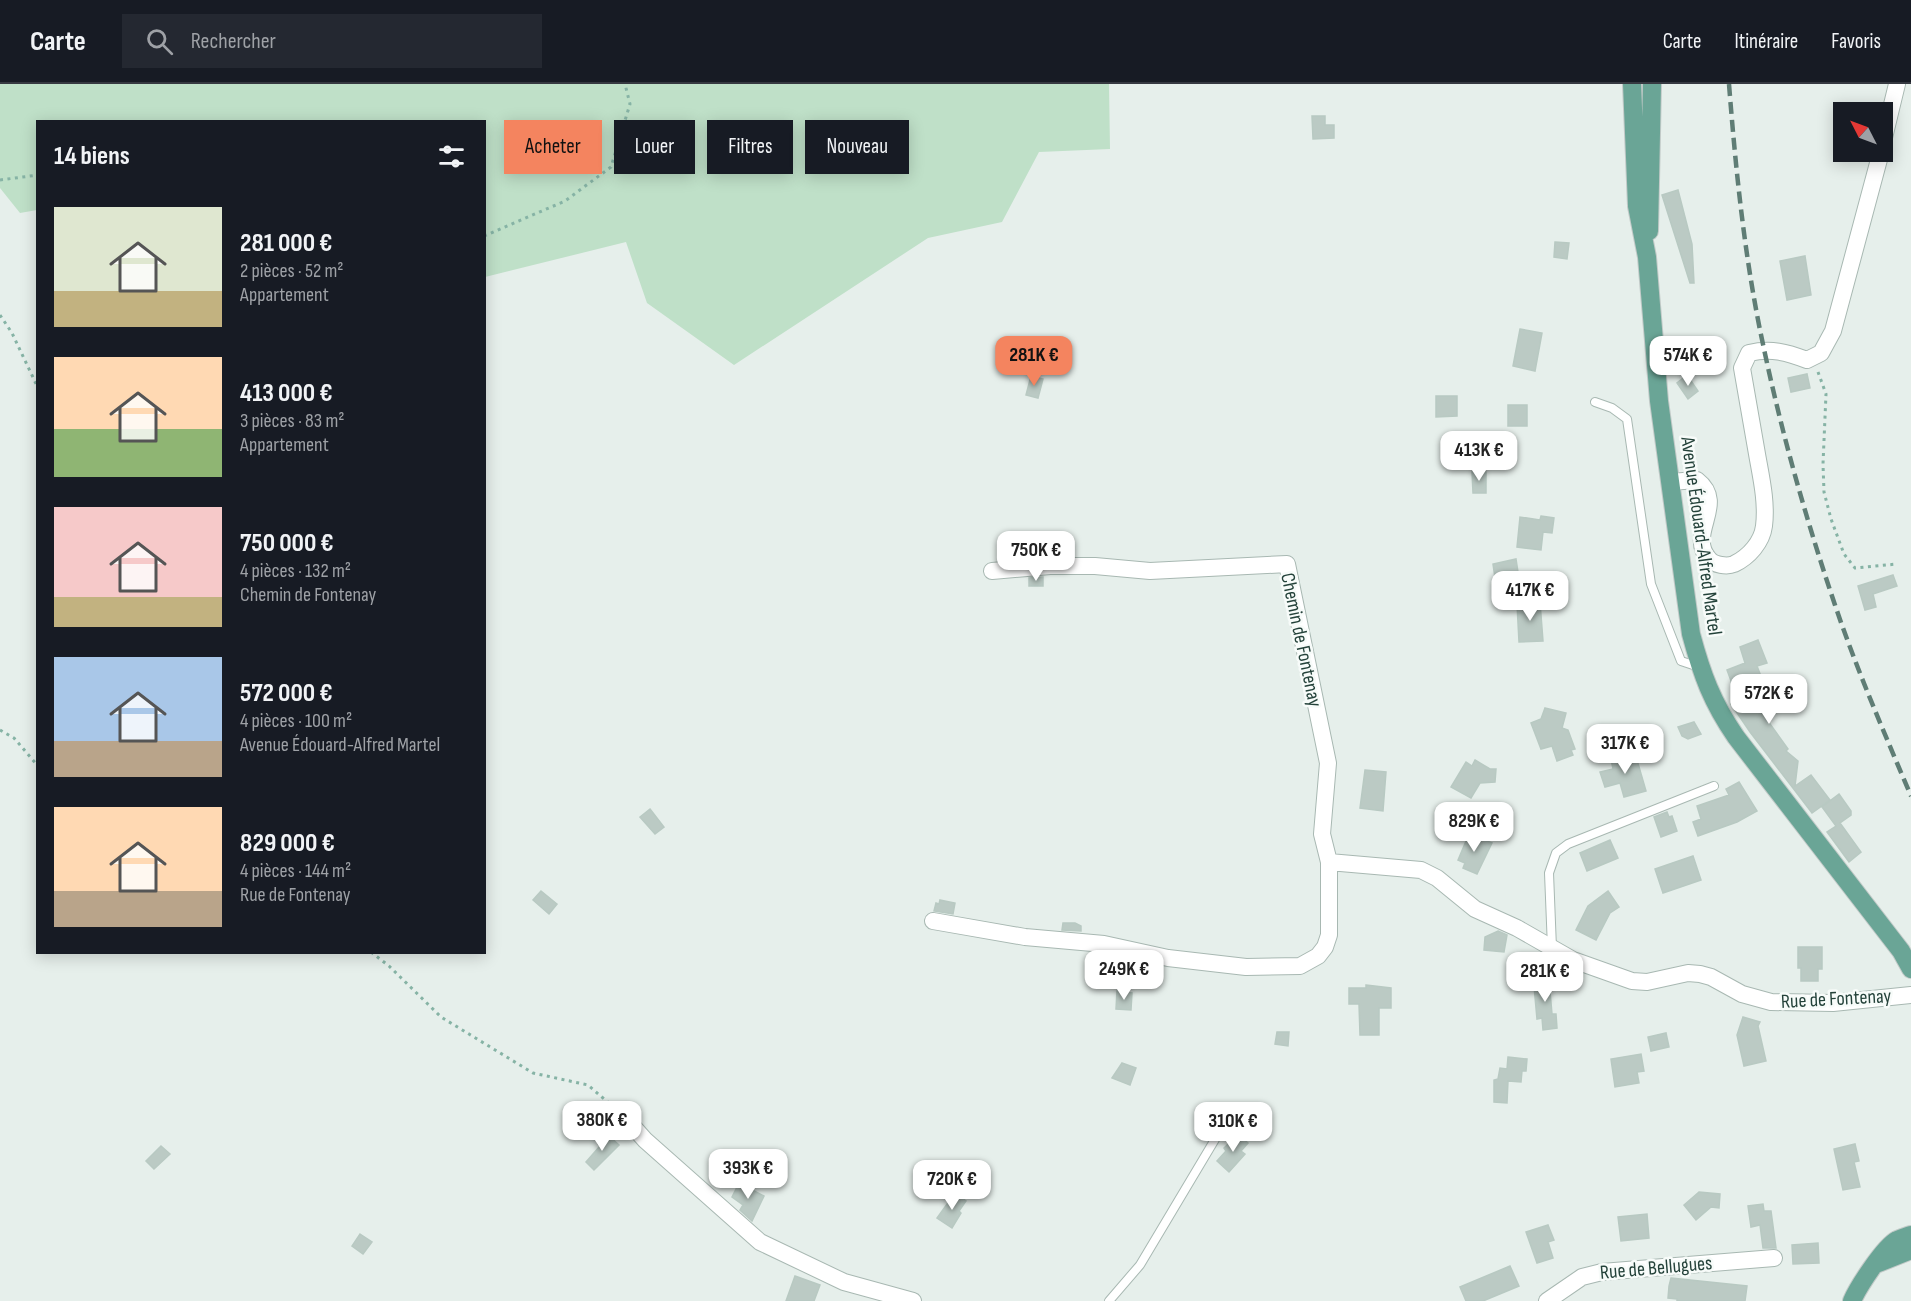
<!DOCTYPE html>
<html lang="fr">
<meta charset="utf-8">
<style>
:root{--surface:#171b24;--page:#242831;--text:#f1f3f6;--muted:#9ea1a6;--line:#363941;--accent:#f4845f}
body{margin:0;font-family:"Sofia Sans Condensed",sans-serif;background:var(--page);color:var(--text);height:100vh;display:flex;flex-direction:column;font-size:22px;white-space:nowrap}
*{box-sizing:border-box;margin:0}
p{font-size:20px;color:var(--muted)}
.icon{flex:none;width:33px;height:33px;fill:none;stroke:currentColor;stroke-width:2;stroke-linecap:round;stroke-linejoin:round}
.map{position:relative;flex:1;overflow:hidden}
.details{position:absolute;left:36px;top:36px;width:450px;height:834px;display:flex;flex-direction:column;background:var(--surface);border-radius:0px;box-shadow:0 3px 15px #0003}
.details>*{flex:none}
.banner{position:absolute;left:504px;top:36px;width:570px;height:54px;display:flex;gap:12px}
.needle{width:39px;rotate:312deg}
.fabs{position:absolute;left:1833px;top:18px;display:grid;gap:12px}
.fabs a{display:grid;place-items:center;width:60px;height:60px;border-radius:0px;background:var(--surface);box-shadow:0 3px 15px #0003;font-size:30px}
.price{position:absolute;translate:-50% -51px;padding:0 14px;border-radius:12px;background:#fff;color:#222;font-size:20px;line-height:39px;filter:drop-shadow(0 2px 3px #0008)}
.price::after{content:'';position:absolute;left:50%;top:36px;width:18px;height:14px;margin-left:-9px;background:inherit;clip-path:polygon(0 0,100% 0,50% 100%)}
.price.active{background:var(--accent);color:#111}
ul{padding:0;list-style:none}
li{display:flex;align-items:center;gap:18px;height:150px;padding:0 18px}
li span{display:grid;place-items:center;flex:none;width:168px;height:120px;border-radius:0px;color:#555}
li>.icon{margin-inline-start:auto}
span .icon{width:72px;height:72px;fill:#fffc;stroke-width:1}
li b{font-size:26px}
h2{display:flex;justify-content:space-between;align-items:center;height:72px;padding:0 18px;font-size:26px}
.chip{padding:0 21px;border-radius:0px;background:var(--surface);box-shadow:0 3px 15px #0003;font-size:21px;line-height:54px}
.chip.active{background:var(--accent);color:#111}
header{display:flex;align-items:center;gap:36px;box-sizing:border-box;height:84px;padding:0 30px;background:var(--surface);border-bottom:2px solid var(--line)}
header strong{font-size:28px}
nav{display:flex;gap:33px;margin-inline-start:auto;font-size:21px}
.search{width:420px;height:54px;background:var(--page);display:flex;align-items:center;gap:15px;box-sizing:border-box;padding:0 21px;border-radius:0px;color:var(--muted);font-size:22px}
.map>svg:first-child{display:block}
.green{fill:#bfe0c8}
.building{fill:#bbcac4;stroke:#b8c9c2;stroke-width:1.5}
.lines{fill:none;stroke-linecap:round;stroke-linejoin:round}
.service-casing{stroke:#a8b8b2;stroke-width:10}
.minor-casing{stroke:#a8b8b2;stroke-width:18}
.primary-casing{stroke:#c2cac8;stroke-width:20}
.path{stroke:#86b3a5;stroke-width:3;stroke-dasharray:3 4.5;stroke-linecap:butt}
.service{stroke:#fff;stroke-width:8}
.minor{stroke:#fff;stroke-width:16}
.primary{stroke:#6aa596;stroke-width:18}
.rail{stroke:#5f7d75;stroke-width:4.5;stroke-dasharray:12 6;stroke-linecap:butt}
.labels{text-anchor:middle;dominant-baseline:central;stroke-width:5;stroke-linejoin:round;paint-order:stroke}
.street-label{font-size:20px;fill:#24423a;stroke:#f7fbf9}
</style>
<header>
<strong>Carte</strong>
<div class="search"><svg class="icon" aria-label="search" viewBox="0 0 24 24"><circle cx="10" cy="10" r="6"/><path d="M15 15l6 6"/></svg>Rechercher</div>
<nav><a>Carte</a><a>Itinéraire</a><a>Favoris</a></nav>
</header>
<div class="map">
<svg width="1911" height="1217" viewBox="0 0 1911 1217">
<rect width="100%" height="100%" fill="#e6efeb"/>
<path class="green" d="M0,0H1109L1110,65L1039,68L1002,138L928,154L734,281L647,219L626,158L485,193L484,38H38L37,126L20,129L0,104Z"/>
<path class="building" d="M1312,32H1325V41H1334V54L1313,55Z
M1678,106L1692,160L1694,199H1690L1662,111Z
M1555,158L1569,159L1567,175L1554,173Z
M1805,172L1811,211L1787,216L1780,177Z
M1520,245L1542,249L1535,287L1513,282Z
M1679,254H1697V271H1679Z
M1807,290L1810,304L1791,308L1788,294Z
M1687,291L1698,307L1688,315L1677,299Z
M1031,292L1043,295L1038,314L1026,311Z
M1436,312H1457V332L1436,333Z
M1508,321H1527V342H1508Z
M1472,388H1486V409H1473Z
M1541,432L1554,434L1552,449L1543,448L1541,466L1517,463L1520,433L1540,436Z
M1516,475L1518,488L1495,494L1493,480Z
M1893,491L1897,502L1873,510L1876,523L1865,526L1858,502Z
M1043,493V502H1029V494Z
M1540,518L1543,557L1519,558L1517,520Z
M1758,556L1767,579L1757,582L1766,605L1750,612L1788,665L1786,667L1798,677L1795,702L1811,691L1830,716L1812,729L1750,648L1731,620L1738,616L1727,586L1745,579L1740,563Z
M1545,624L1566,629L1562,644L1568,646L1575,665L1571,666L1573,671L1557,677L1552,662L1541,665L1531,639L1541,635Z
M1694,638L1701,650L1688,655L1682,652L1678,643Z
M1635,669L1646,707L1624,713L1620,699L1605,703L1600,688L1613,685L1611,675Z
M1475,676L1490,685H1496L1495,698L1480,699L1471,714L1451,703L1466,678L1472,682Z
M1365,686L1386,688L1383,727L1360,724Z
M1739,698L1757,727L1737,738L1698,752L1693,738L1701,735L1697,722L1729,711L1726,705Z
M1839,710L1851,727V731L1840,739L1861,768L1849,778L1827,748L1836,742L1822,723Z
M650,725L664,743L655,750L640,733Z
M1667,728L1669,733L1672,732L1677,747L1661,753L1654,733Z
M1469,750L1492,759L1477,790L1463,784L1465,779L1458,776Z
M1610,756L1618,774L1587,787L1580,769Z
M1693,772L1701,796L1663,809L1655,785Z
M541,807L557,820L549,830L533,816Z
M1608,807L1619,823L1610,829L1596,856L1576,846L1588,822Z
M940,816L955,819L953,830L934,827L936,819L939,820Z
M1063,839H1075L1081,842V847L1062,846Z
M1498,847L1507,851L1504,868L1484,866L1485,853Z
M1798,863H1822V885H1818V897H1801V884H1798Z
M1544,890L1556,900L1550,907L1552,930H1556L1557,944L1543,946L1542,934L1537,935L1534,902Z
M1366,901L1391,904V924H1379V951H1360L1359,920H1349V904H1366Z
M1117,907L1132,909L1131,926L1116,925Z
M1743,933L1760,938L1758,942L1766,977L1744,982L1737,951Z
M1277,948H1289L1288,962L1275,960Z
M1666,949L1669,963L1651,967L1648,953Z
M1641,970L1644,987L1637,988L1639,999L1615,1003L1611,975Z
M1508,973L1527,975L1526,987H1522L1521,998L1508,997L1507,1019L1494,1018V996L1498,995L1500,984L1507,985Z
M1122,979L1136,984L1130,1001L1112,994Z
M1238,1050L1248,1059L1241,1067L1245,1070L1229,1088L1217,1077L1226,1067L1224,1064Z
M608,1051L619,1061L594,1086L586,1078L600,1062L598,1060Z
M1855,1060L1859,1077L1854,1078L1860,1103L1843,1106L1834,1065Z
M161,1062L170,1070L154,1085L146,1077Z
M739,1099L764,1112L752,1137L740,1126L743,1121L732,1113Z
M1699,1108L1720,1110L1719,1124L1711,1123L1696,1136L1684,1121Z
M955,1109L966,1117L959,1127L961,1129L952,1144L937,1134Z
M1763,1120L1764,1127H1771L1776,1164H1763L1760,1141L1751,1143L1748,1122Z
M1647,1130L1649,1154L1621,1157L1618,1133Z
M1548,1141L1554,1156L1548,1158L1553,1174L1537,1179L1526,1148Z
M360,1150L372,1158L363,1170L352,1162Z
M1818,1159L1819,1179L1793,1180L1792,1161Z
M1510,1182L1519,1202L1483,1217H1466L1460,1203Z
M795,1192L820,1201L814,1217H786Z
M1671,1194L1747,1202L1745,1217H1677V1215L1668,1214L1669,1202Z"/>
<g class="lines">
<g class="service-casing">
<path id="service" d="M1595,318L1612,324L1627,335L1651,500L1681,577L1699,583
M1552,864L1549,789L1556,769L1568,760L1714,702
M1109,1217L1140,1181L1217,1052"/>
</g>
<g class="minor-casing">
<path id="minor" d="M1882,62L1897,0
M1670,398L1697,396C1728,420 1686,450 1709,475C1714,481 1727,483 1734,480C1749,473 1762,458 1764,442C1767,418 1761,393 1757,370C1752,341 1747,313 1742,284L1749,269C1771,264 1786,268 1807,276L1821,269L1833,247L1881,68
M1329,778L1421,786L1437,794L1475,825L1517,844L1573,876L1632,897L1647,898L1688,889L1700,890L1711,893L1742,910L1771,918L1833,919L1911,911
M933,837L1025,853L1104,860L1168,874L1246,883L1300,882L1318,872L1325,863L1329,851V778L1322,750L1328,679L1287,480L1150,487L1095,482H1050L992,487
M621,1029L645,1056L760,1158L844,1198L913,1217
M1547,1217L1582,1193L1602,1188L1774,1174"/>
</g>
<g class="primary-casing">
<path id="primary" d="M1632,0L1637,122L1647,173L1659,317L1691,550C1702,591 1712,618 1736,653L1901,867L1911,885
M1649,147L1652,0
M1876,1180L1911,1166
M1852,1217C1858,1203 1884,1163 1897,1156C1902,1154 1907,1152 1911,1151"/>
</g>
<path class="path" d="M0,96L38,91
M484,152L565,117L611,83L630,20L625,0
M0,231L12,249L38,304
M1818,288L1826,310L1823,380L1824,408L1831,435L1844,470L1855,484L1897,480
M0,646L14,654L38,682
M371,868L389,882L441,933L533,989L588,1001L611,1021"/>
<use href="#service" class="service"/>
<use href="#minor" class="minor"/>
<use href="#primary" class="primary"/>
<path class="rail" d="M1729,0C1736,89 1745,178 1764,265C1782,350 1806,435 1834,518C1856,584 1884,648 1911,712"/>
</g>
<g class="labels">
<g class="street-label">
<text transform="translate(1701 452) rotate(82)">Avenue Édouard-Alfred Martel</text>
<text transform="translate(1301 556) rotate(78)">Chemin de Fontenay</text>
<text transform="translate(1836 915) rotate(-3)">Rue de Fontenay</text>
<text transform="translate(1656 1184) rotate(-5)">Rue de Bellugues</text>
</g>
</g>
</svg>
<div class="fabs">
<a><svg class="needle" viewBox="-14 -14 28 28"><path d="M0-13l5 13h-10z" fill="#e53935"/><path d="M0 13l5-13h-10z" fill="#9ea1a6"/></svg></a>
</div>
<b class="price active" style="left:1034px;top:303px">281K €</b>
<b class="price" style="left:1688px;top:303px">574K €</b>
<b class="price" style="left:1479px;top:398px">413K €</b>
<b class="price" style="left:1036px;top:498px">750K €</b>
<b class="price" style="left:1530px;top:538px">417K €</b>
<b class="price" style="left:1769px;top:641px">572K €</b>
<b class="price" style="left:1625px;top:691px">317K €</b>
<b class="price" style="left:1474px;top:769px">829K €</b>
<b class="price" style="left:1124px;top:917px">249K €</b>
<b class="price" style="left:1545px;top:919px">281K €</b>
<b class="price" style="left:602px;top:1068px">380K €</b>
<b class="price" style="left:1233px;top:1069px">310K €</b>
<b class="price" style="left:748px;top:1116px">393K €</b>
<b class="price" style="left:952px;top:1127px">720K €</b>
<div class="banner">
<a class="chip active">Acheter</a>
<a class="chip">Louer</a>
<a class="chip">Filtres</a>
<a class="chip">Nouveau</a>
</div>
<section class="details">
<h2>14 biens<svg class="icon" aria-label="filters" viewBox="0 0 24 24"><path d="M4 7h16M4 17h16"/><circle cx="9" cy="7" r="2"/><circle cx="15" cy="17" r="2"/></svg></h2>
<ul>
<li><span style="background:linear-gradient(#dfe7d0 70%,#c2b280 0)"><svg class="icon" aria-label="home" viewBox="0 0 24 24"><path d="M3 11l9-7 9 7M6 9v11h12V9"/></svg></span><div><b>281 000 €</b><p>2 pièces · 52 m²</p><p>Appartement</p></div></li>
<li><span style="background:linear-gradient(#ffd9b3 60%,#8fb573 0)"><svg class="icon" aria-label="home" viewBox="0 0 24 24"><path d="M3 11l9-7 9 7M6 9v11h12V9"/></svg></span><div><b>413 000 €</b><p>3 pièces · 83 m²</p><p>Appartement</p></div></li>
<li><span style="background:linear-gradient(#f6c9c9 75%,#c2b280 0)"><svg class="icon" aria-label="home" viewBox="0 0 24 24"><path d="M3 11l9-7 9 7M6 9v11h12V9"/></svg></span><div><b>750 000 €</b><p>4 pièces · 132 m²</p><p>Chemin de Fontenay</p></div></li>
<li><span style="background:linear-gradient(#a9c7e8 70%,#b9a48a 0)"><svg class="icon" aria-label="home" viewBox="0 0 24 24"><path d="M3 11l9-7 9 7M6 9v11h12V9"/></svg></span><div><b>572 000 €</b><p>4 pièces · 100 m²</p><p>Avenue Édouard-Alfred Martel</p></div></li>
<li><span style="background:linear-gradient(#ffd9b3 70%,#b9a48a 0)"><svg class="icon" aria-label="home" viewBox="0 0 24 24"><path d="M3 11l9-7 9 7M6 9v11h12V9"/></svg></span><div><b>829 000 €</b><p>4 pièces · 144 m²</p><p>Rue de Fontenay</p></div></li>
</ul>
</section>
</div>
